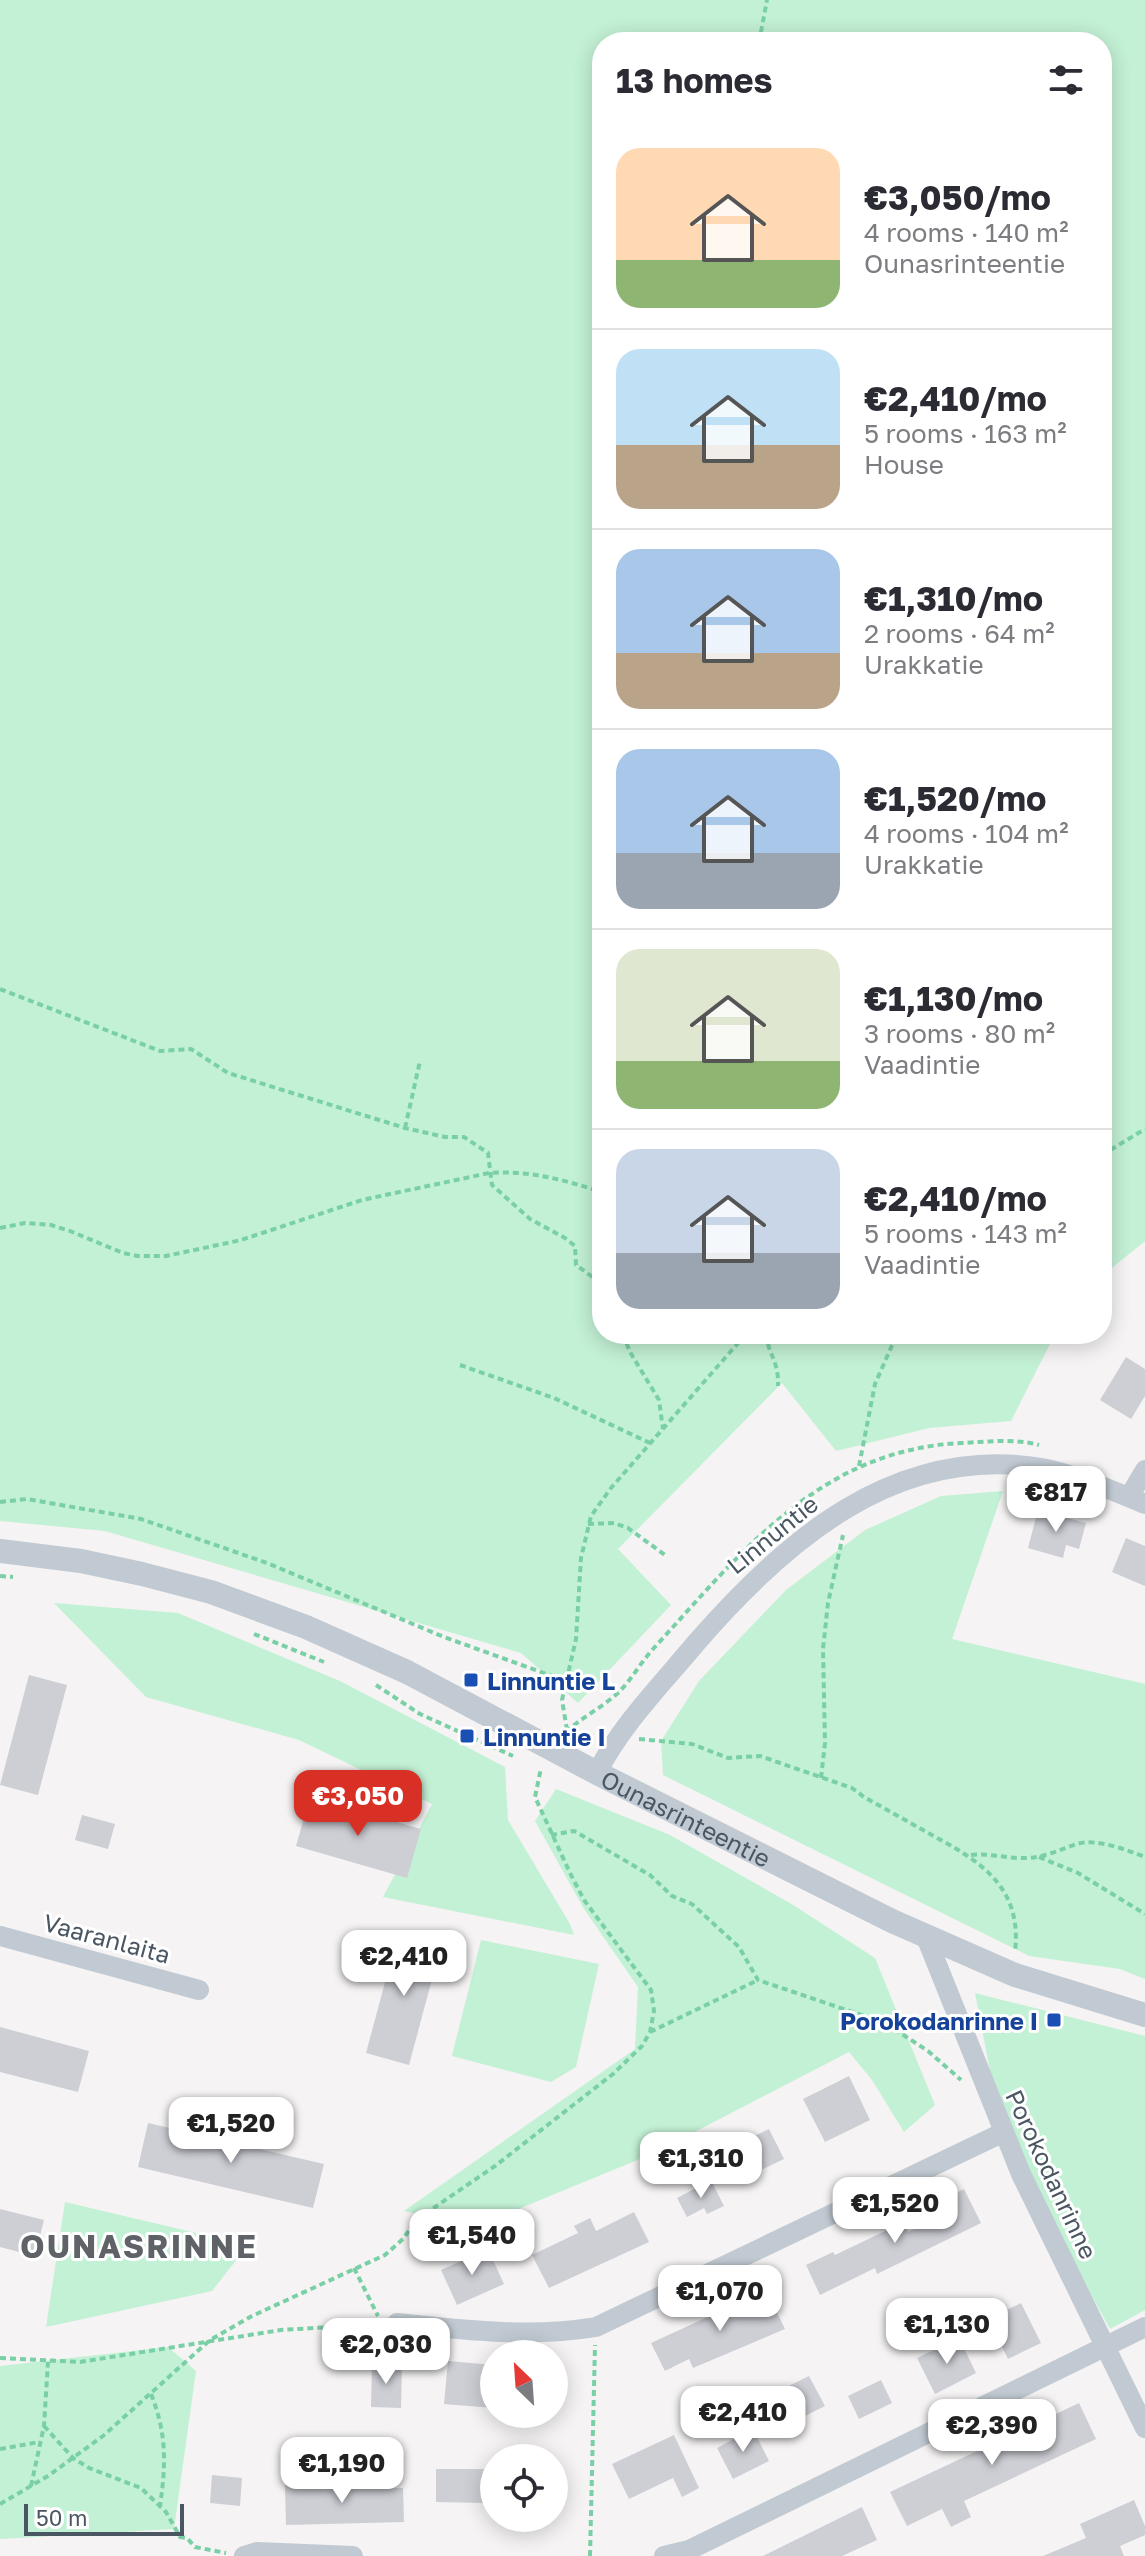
<!DOCTYPE html>
<meta charset="utf-8">
<style>
:root{--surface:#fff;--page:#f7f7f7;--text:#2b2b33;--muted:#7c7c81;--line:#e1e1e2;--accent:#d93025}
body{margin:0;font-family:"Golos Text",sans-serif;background:var(--page);color:var(--text);height:100vh;display:flex;flex-direction:column;font-size:30px;white-space:nowrap}
*{box-sizing:border-box;margin:0}
p{font-size:26px;color:var(--muted)}
.icon{flex:none;width:44px;height:44px;fill:none;stroke:currentColor;stroke-width:2;stroke-linecap:round;stroke-linejoin:round}
.map{position:relative;flex:1;overflow:hidden}
.drawer{position:absolute;left:592px;top:32px;width:520px;height:1312px;display:flex;flex-direction:column;background:var(--surface);border-radius:32px;box-shadow:0 4px 20px #0003}
.drawer>*{flex:none}
.needle{width:52px;rotate:335deg}
.controls{position:absolute;left:480px;top:2340px;display:grid;gap:16px}
.controls a{display:grid;place-items:center;width:88px;height:88px;border-radius:50%;background:var(--surface);box-shadow:0 4px 20px #0003;font-size:40px}
.scale{position:absolute;left:24px;bottom:20px;width:160px;box-sizing:border-box;padding-left:8px;border:4px solid #4a5661;border-top:0;font-size:22px;line-height:28px;white-space:nowrap;color:#4a5661;-webkit-text-stroke:6px #fff;paint-order:stroke}
.price{position:absolute;translate:-50% -68px;padding:0 18px;border-radius:16px;background:#fff;color:#222;font-size:26px;line-height:52px;filter:drop-shadow(0 2px 4px #0008)}
.price::after{content:'';position:absolute;left:50%;top:48px;width:24px;height:18px;margin-left:-12px;background:inherit;clip-path:polygon(0 0,100% 0,50% 100%)}
.price.selected{background:var(--accent);color:#fff}
ul{padding:0;list-style:none}
li{display:flex;align-items:center;gap:24px;height:200px;padding:0 24px}
li+li{border-top:2px solid var(--line)}
li span{display:grid;place-items:center;flex:none;width:224px;height:160px;border-radius:24px;color:#555}
li>.icon{margin-inline-start:auto}
span .icon{width:96px;height:96px;fill:#fffc;stroke-width:1}
li b{font-size:34px}
h2{display:flex;justify-content:space-between;align-items:center;height:96px;padding:0 24px;font-size:34px}
.map>svg:first-child{display:block}
.green{fill:#c3f1d5}
.building{fill:#cdcfd5}
.lines{fill:none;stroke-linecap:round;stroke-linejoin:round}
.path{stroke:#7ad0a6;stroke-width:4;stroke-dasharray:6 4;stroke-linecap:butt}
.minor{stroke:#c1cad2;stroke-width:20}
.tertiary{stroke:#c1cad2;stroke-width:24}
.transit-dot{fill:#1a4fb4;stroke:#fff;stroke-width:3}
.labels{text-anchor:middle;dominant-baseline:central;stroke-width:6;stroke-linejoin:round;paint-order:stroke}
.street-label{font-size:24px;fill:#4a5661;stroke:#fff}
.transit-label{font-size:24px;font-weight:bold;fill:#164399;stroke:#fff;text-anchor:start}
.district-label{font-size:32px;font-weight:bold;letter-spacing:2px;fill:#5f6368;stroke:#fff}
</style>
<div class="map">
<svg width="1145" height="2556" viewBox="0 0 1145 2556">
<rect width="100%" height="100%" fill="#f5f3f3"/>
<path class="green" d="M0,0H1145V1241L1102,1276V42H602V1334H1055L1011,1421L929,1428L836,1451L782,1383L618,1549L671,1605L578,1703L521,1653L105,1531L0,1521Z
M1003,1491L952,1639L1145,1684V1979L1120,1969L1029,1956L663,1775L661,1741L699,1681L786,1590L865,1530L941,1496Z
M54,1603L178,1613L340,1681L505,1767L508,1820L570,1924L574,1935L383,1897L432,1804L299,1740L146,1697Z
M556,1789L670,1835L790,1903L875,1958L935,2105L904,2132L872,2080L849,2052L652,2154L477,2226L404,2211L635,2049L638,1987L584,1909L535,1821Z
M481,1940L599,1964L576,2067L551,2082L452,2056Z
M975,1993L1145,2036V2310L1110,2329L1002,2133Z
M65,2202L247,2245H248L212,2291L46,2327Z
M168,2347L196,2371L174,2529L0,2539V2366Z"/>
<path class="building" d="M1126,1357L1145,1369V1396L1131,1419L1100,1400Z
M1038,1510L1086,1523L1079,1549L1066,1545L1063,1558L1028,1548Z
M1126,1538L1145,1546V1586L1112,1572Z
M29,1675L67,1685L38,1795L0,1785Z
M310,1797L421,1829L407,1878L296,1846Z
M82,1815L115,1824L108,1849L75,1840Z
M399,1930L442,1942L409,2065L366,2053Z
M0,2027L89,2051L78,2092L0,2072Z
M849,2076L870,2120L825,2142L803,2099Z
M148,2123L324,2164L313,2208L138,2167Z
M769,2129L784,2159L742,2179L727,2149Z
M711,2180L724,2206L707,2214L704,2208L687,2217L677,2198Z
M964,2189L981,2223L877,2274L875,2268L820,2295L806,2265L833,2252L835,2255L904,2222L908,2232L939,2217L933,2204Z
M0,2209L44,2220L35,2256L0,2247Z
M634,2212L649,2242L549,2288L532,2255L578,2233L574,2226L590,2218L596,2231Z
M488,2249L504,2284L457,2305L441,2270Z
M766,2290L785,2329L693,2368L689,2359L665,2371L651,2343Z
M1021,2303L1041,2343L1008,2359L988,2319Z
M959,2338L976,2373L935,2394L917,2358Z
M448,2361L494,2365V2408L444,2404Z
M372,2363L402,2364L401,2408L371,2407Z
M809,2376L825,2406L763,2437L748,2406Z
M881,2380L892,2403L859,2419L848,2396Z
M1079,2403L1096,2439L964,2501L971,2517L951,2527L942,2509L907,2526L890,2492Z
M753,2429L769,2461L733,2479L717,2448Z
M674,2435L699,2488L682,2497L673,2478L629,2499L612,2464Z
M436,2469H485V2503L436,2502Z
M212,2475L242,2478L240,2506L210,2503Z
M328,2484V2489L403,2488L404,2522L286,2525L285,2485Z
M1134,2500L1145,2526V2535L1120,2546L1124,2556H1043L1086,2538L1080,2524Z
M862,2507L877,2540L842,2556H763Z"/>
<g class="lines">
<path class="path" d="M762,42L761,32L767,0
M0,989L160,1051L191,1049L228,1073L405,1128L445,1137H464L488,1153L492,1185L530,1219L565,1238L575,1246L576,1265L594,1278L602,1296
M405,1128L420,1061
M1102,1155L1145,1129
M0,1228L25,1223L51,1225L70,1231L123,1253L138,1256H166L241,1240L362,1200L489,1173C529,1170 564,1180 602,1192
M623,1334L630,1352L659,1400L663,1429
M766,1334C769,1357 779,1361 778,1386
M460,1365L554,1398L650,1443
M859,1466L875,1384L897,1334
M0,1502L27,1499L141,1519L267,1563L444,1637L566,1681
M588,1524L614,1523L628,1528L665,1555
M0,1576L13,1577
M254,1634L324,1662
M376,1685L420,1714L513,1756
M567,1730L562,1700L576,1639L581,1558L591,1516L611,1488L746,1334
M566,1732C582,1717 603,1707 619,1692C632,1679 641,1662 653,1649C741,1553 819,1450 961,1443C987,1442 1013,1438 1039,1445
M639,1739L692,1744L728,1758L760,1756L852,1788L864,1797C889,1811 914,1825 939,1839C987,1865 1022,1892 1015,1952
M821,1778L825,1743L823,1649L828,1603L843,1535
M551,1835L574,1831L650,1875L672,1896L692,1904L739,1947L758,1980L885,2023L928,2051L961,2080
M971,1855C991,1853 1009,1859 1028,1858C1046,1857 1061,1849 1077,1844C1096,1838 1127,1850 1145,1857
M1039,1857L1078,1873L1145,1914
M650,2032L758,1980
M354,2268L378,2316
M0,2358L80,2362L281,2330L379,2324
M151,2394C167,2434 166,2464 160,2506
M44,2426L73,2458L89,2468L141,2488L166,2512L180,2537L187,2538L195,2547L226,2553
M0,2449L39,2442
M31,2486L44,2426L48,2362
M0,2504L48,2476L103,2436L210,2340L252,2316L385,2255L403,2239L416,2220L495,2166L613,2074L642,2046L650,2032L654,2011L651,1990L584,1900L570,1873L535,1797L541,1768
M590,2556L595,2345"/>
<path class="minor" d="M1129,1497L1145,1470
M597,1773C621,1725 662,1684 696,1643C785,1540 896,1444 1042,1468C1072,1473 1116,1492 1145,1504
M0,1936L199,1990
M926,1937L1021,2174L1145,2428
M397,2323C464,2330 529,2338 596,2327L1002,2133
M244,2556L257,2552L353,2556
M664,2556L689,2550L1145,2327"/>
<path class="tertiary" id="s1" d="M0,1551L81,1561L142,1574L211,1592L306,1627L407,1672L597,1773L892,1921L1015,1975L1145,2015"/>
</g>
<g class="transit-dot">
<rect x="463" y="1672" width="16" height="16" rx="4"/>
<rect x="459" y="1728" width="16" height="16" rx="4"/>
<rect x="1046" y="2012" width="16" height="16" rx="4"/>
</g>
<g class="labels">
<g class="street-label">
<text transform="translate(772 1534) rotate(-39)">Linnuntie</text>
<text stroke="none"><textPath href="#s1" startOffset="742">Ounasrinteentie</textPath></text>
<text transform="translate(107 1938) rotate(15)">Vaaranlaita</text>
<text transform="translate(1052 2174) rotate(65)">Porokodanrinne</text>
</g>
<g class="transit-label">
<text x="487" y="1680">Linnuntie L</text>
<text x="483" y="1736">Linnuntie I</text>
<text x="1038" y="2020" text-anchor="end">Porokodanrinne I</text>
</g>
<g class="district-label">
<text x="139" y="2246">OUNASRINNE</text>
</g>
</g>
</svg>
<div class="controls">
<a><svg class="needle" viewBox="-14 -14 28 28"><path d="M0-13l5 13h-10z" fill="#e53935"/><path d="M0 13l5-13h-10z" fill="#7c7c81"/></svg></a>
<a><svg class="icon" aria-label="locate" viewBox="0 0 24 24"><circle cx="12" cy="12" r="6"/><path d="M12 2v4M12 18v4M2 12h4M18 12h4"/></svg></a>
</div>
<div class="scale">50 m</div>
<b class="price" style="left:1056px;top:1534px">€817</b>
<b class="price selected" style="left:358px;top:1838px">€3,050</b>
<b class="price" style="left:404px;top:1998px">€2,410</b>
<b class="price" style="left:231px;top:2165px">€1,520</b>
<b class="price" style="left:701px;top:2200px">€1,310</b>
<b class="price" style="left:895px;top:2245px">€1,520</b>
<b class="price" style="left:472px;top:2277px">€1,540</b>
<b class="price" style="left:720px;top:2333px">€1,070</b>
<b class="price" style="left:947px;top:2366px">€1,130</b>
<b class="price" style="left:386px;top:2386px">€2,030</b>
<b class="price" style="left:743px;top:2454px">€2,410</b>
<b class="price" style="left:992px;top:2467px">€2,390</b>
<b class="price" style="left:342px;top:2505px">€1,190</b>
<section class="drawer">
<h2>13 homes<svg class="icon" aria-label="filters" viewBox="0 0 24 24"><path d="M4 7h16M4 17h16"/><circle cx="9" cy="7" r="2"/><circle cx="15" cy="17" r="2"/></svg></h2>
<ul>
<li><span style="background:linear-gradient(#ffd9b3 70%,#8fb573 0)"><svg class="icon" aria-label="home" viewBox="0 0 24 24"><path d="M3 11l9-7 9 7M6 9v11h12V9"/></svg></span><div><b>€3,050/mo</b><p>4 rooms · 140 m²</p><p>Ounasrinteentie</p></div></li>
<li><span style="background:linear-gradient(#bfe0f5 60%,#b9a48a 0)"><svg class="icon" aria-label="home" viewBox="0 0 24 24"><path d="M3 11l9-7 9 7M6 9v11h12V9"/></svg></span><div><b>€2,410/mo</b><p>5 rooms · 163 m²</p><p>House</p></div></li>
<li><span style="background:linear-gradient(#a9c7e8 65%,#b9a48a 0)"><svg class="icon" aria-label="home" viewBox="0 0 24 24"><path d="M3 11l9-7 9 7M6 9v11h12V9"/></svg></span><div><b>€1,310/mo</b><p>2 rooms · 64 m²</p><p>Urakkatie</p></div></li>
<li><span style="background:linear-gradient(#a9c7e8 65%,#9aa5b1 0)"><svg class="icon" aria-label="home" viewBox="0 0 24 24"><path d="M3 11l9-7 9 7M6 9v11h12V9"/></svg></span><div><b>€1,520/mo</b><p>4 rooms · 104 m²</p><p>Urakkatie</p></div></li>
<li><span style="background:linear-gradient(#dfe7d0 70%,#8fb573 0)"><svg class="icon" aria-label="home" viewBox="0 0 24 24"><path d="M3 11l9-7 9 7M6 9v11h12V9"/></svg></span><div><b>€1,130/mo</b><p>3 rooms · 80 m²</p><p>Vaadintie</p></div></li>
<li><span style="background:linear-gradient(#c9d6e8 65%,#9aa5b1 0)"><svg class="icon" aria-label="home" viewBox="0 0 24 24"><path d="M3 11l9-7 9 7M6 9v11h12V9"/></svg></span><div><b>€2,410/mo</b><p>5 rooms · 143 m²</p><p>Vaadintie</p></div></li>
</ul>
</section>
</div>
